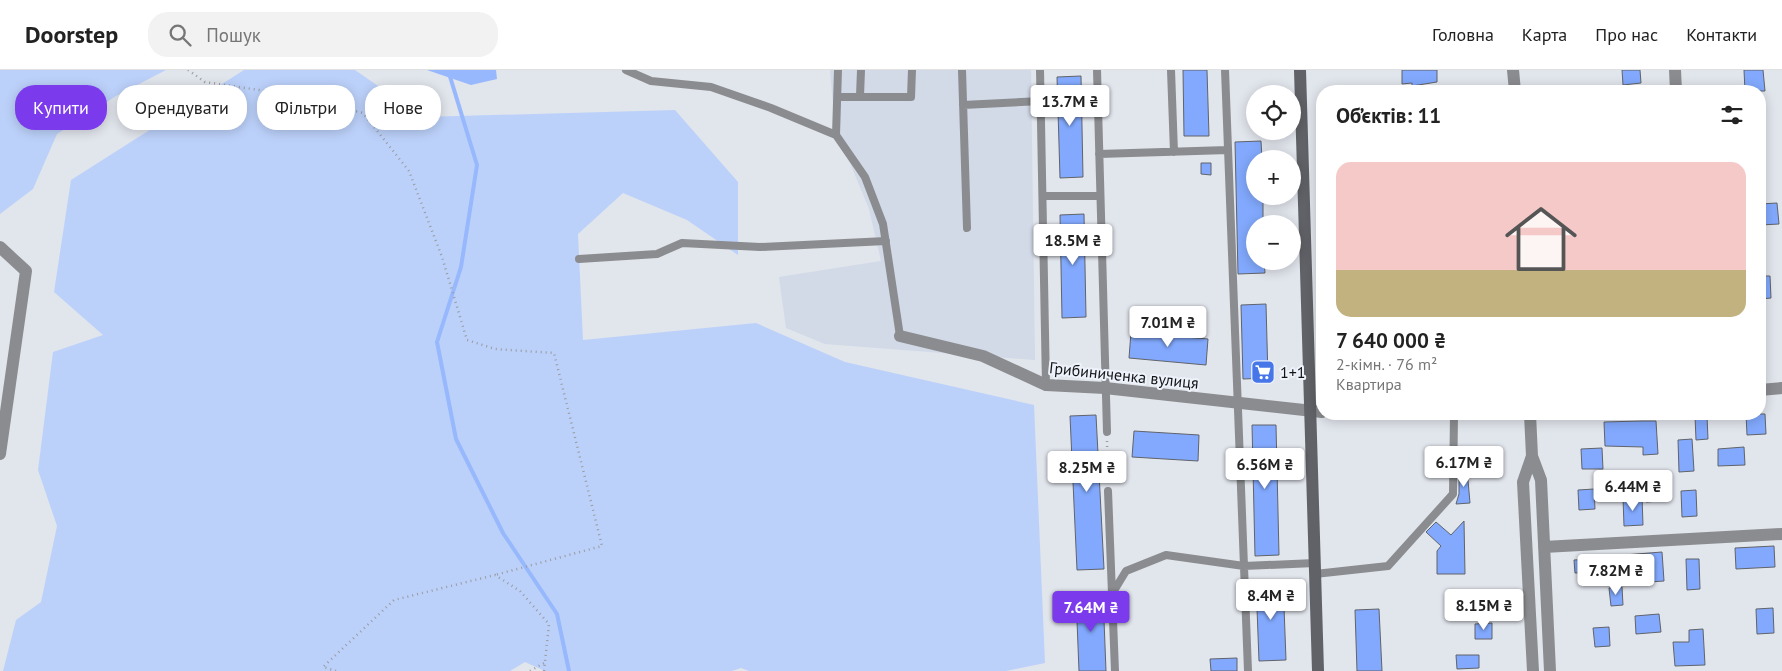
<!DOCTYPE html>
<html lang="uk">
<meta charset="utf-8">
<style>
:root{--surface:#fff;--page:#f2f2f2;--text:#222;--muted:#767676;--line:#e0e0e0;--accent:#7c3aed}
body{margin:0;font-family:"PT Sans",sans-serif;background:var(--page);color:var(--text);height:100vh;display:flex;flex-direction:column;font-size:19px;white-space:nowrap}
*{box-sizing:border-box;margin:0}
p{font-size:16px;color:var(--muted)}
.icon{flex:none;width:28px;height:28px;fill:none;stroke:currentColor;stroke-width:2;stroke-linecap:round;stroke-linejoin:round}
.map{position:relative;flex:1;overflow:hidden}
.drawer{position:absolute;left:1316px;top:15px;width:450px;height:335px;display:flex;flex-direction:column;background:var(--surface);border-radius:20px;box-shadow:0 2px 12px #0003}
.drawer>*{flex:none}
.hud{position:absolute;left:15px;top:15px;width:475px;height:45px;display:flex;gap:10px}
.controls{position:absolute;left:1246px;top:15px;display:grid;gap:10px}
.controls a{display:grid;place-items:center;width:55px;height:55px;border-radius:50%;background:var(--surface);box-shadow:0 2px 12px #0003;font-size:25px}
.price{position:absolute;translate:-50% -42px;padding:0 11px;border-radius:5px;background:#fff;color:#222;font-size:16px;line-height:32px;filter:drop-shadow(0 1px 2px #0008)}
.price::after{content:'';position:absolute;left:50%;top:30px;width:15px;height:11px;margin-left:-8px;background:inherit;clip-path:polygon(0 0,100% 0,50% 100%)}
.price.current{background:var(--accent);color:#fff}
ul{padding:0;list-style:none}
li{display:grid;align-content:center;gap:10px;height:265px;padding:0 20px}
li span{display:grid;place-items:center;height:155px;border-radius:15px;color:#555}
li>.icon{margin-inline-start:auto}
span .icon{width:90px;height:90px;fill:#fffc;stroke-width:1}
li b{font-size:21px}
h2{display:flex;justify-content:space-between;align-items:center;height:60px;padding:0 20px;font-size:21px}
.pill{padding:0 18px;border-radius:20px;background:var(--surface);box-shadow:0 2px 12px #0003;font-size:18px;line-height:45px}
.pill.current{background:var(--accent);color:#fff}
header{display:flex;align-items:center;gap:30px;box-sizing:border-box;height:70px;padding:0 25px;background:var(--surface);border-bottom:1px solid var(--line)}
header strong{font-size:24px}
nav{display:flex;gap:28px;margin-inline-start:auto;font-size:18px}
.search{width:350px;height:45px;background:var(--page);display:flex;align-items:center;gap:12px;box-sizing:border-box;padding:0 18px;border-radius:20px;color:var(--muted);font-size:19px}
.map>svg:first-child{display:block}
.built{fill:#d2d9e7}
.green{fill:#bcd1fa}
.water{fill:#97b8fc}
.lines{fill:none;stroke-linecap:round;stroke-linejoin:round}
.stream{stroke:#97b8fc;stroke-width:4}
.building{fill:#82a9fd;stroke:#60636a}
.path{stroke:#989ba0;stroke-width:2.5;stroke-dasharray:1 4;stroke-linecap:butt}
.service{stroke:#8b8c8f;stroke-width:8}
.minor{stroke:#8b8c8f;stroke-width:12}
.secondary{stroke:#606267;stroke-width:12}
.labels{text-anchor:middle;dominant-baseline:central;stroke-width:4;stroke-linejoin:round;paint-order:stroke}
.poi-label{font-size:16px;fill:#141518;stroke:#eef2fa;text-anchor:start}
.street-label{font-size:16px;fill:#141518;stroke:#eef2fa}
</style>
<header>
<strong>Doorstep</strong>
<div class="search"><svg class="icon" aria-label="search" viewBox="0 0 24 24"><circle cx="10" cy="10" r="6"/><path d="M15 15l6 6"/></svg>Пошук</div>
<nav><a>Головна</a><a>Карта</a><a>Про нас</a><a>Контакти</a></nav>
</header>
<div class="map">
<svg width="1782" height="601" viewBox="0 0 1782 601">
<rect width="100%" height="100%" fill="#e1e5ec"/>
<path class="built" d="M830,0H1031L1035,290L825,274L786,258L779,207L881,191L869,139L850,93L836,71Z"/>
<path class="green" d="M0,0H166L116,26L57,64L33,119L0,144Z
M244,0H355L423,47L675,40L738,112V185L687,150L623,123L578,164L583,270L756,253L845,292L1034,335L1045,593L1006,601H749L741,598L732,601H545L525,592L510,601H3L16,550L41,532L57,456L38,400L53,282L103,265L54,222L71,110Z"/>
<path class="water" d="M427,0H496L497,9L471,15Z"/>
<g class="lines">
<path class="stream" d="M448,0L477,95L461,197L437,272L456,369L503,463L557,544L569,601"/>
</g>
<path class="building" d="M1183,0H1207L1209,66H1184Z
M1402,0H1437V12L1412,16V13L1402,14Z
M1622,0H1640L1641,13L1623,15Z
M1744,0H1763L1765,21H1745Z
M1081,6L1083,107L1060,108L1057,7Z
M1261,71L1262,89H1255V126H1263V154H1255V191H1264L1265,203L1238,204L1235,72Z
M1201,93H1211V105L1201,104Z
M1777,133L1779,154L1760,155V134Z
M1084,144L1086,247L1062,248L1060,145Z
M1760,206H1770L1771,228L1760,229Z
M1266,234L1268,308L1243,309L1241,235Z
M1131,262L1208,269L1206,295L1129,288Z
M1746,344H1765L1766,364L1747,365Z
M1096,345L1104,499L1077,500L1070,346Z
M1695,346H1707L1708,369L1696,370Z
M1642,351H1656L1658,384L1643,385V377L1605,376L1604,352Z
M1252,355H1276L1279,485L1255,486Z
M1134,361L1199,365L1198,391L1132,387Z
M1692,369L1694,401L1679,402L1678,370Z
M1744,377L1745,395L1718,396V379Z
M1602,378L1603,399H1582L1581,379Z
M1459,399H1467L1470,433L1456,434L1459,424Z
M1659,407L1660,431L1646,432L1644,408Z
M1594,419L1595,439L1579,440L1578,420Z
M1696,420L1697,446L1682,447L1681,421Z
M1642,427L1643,455L1624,456L1623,428Z
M1464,451L1465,504H1437V481L1441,476L1426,462L1436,452L1451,465Z
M1774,476L1775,497L1736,499L1735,478Z
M1662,482L1664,511L1649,512L1648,500L1625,502L1624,485Z
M1594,489L1595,502L1575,503L1574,490Z
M1686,489H1699L1700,519L1687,520Z
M1283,511L1286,590L1259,591L1256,512Z
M1622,517L1623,535L1611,536L1609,518Z
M1103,525L1106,601H1079L1076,526Z
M1773,538L1774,563L1757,564L1756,539Z
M1379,539L1382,601H1357L1355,540Z
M1659,544L1661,562L1636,564L1635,546Z
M1492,553V569H1475V554Z
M1609,557L1610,576L1595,577L1593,558Z
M1703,559L1705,595L1675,596L1673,572H1689V560Z
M1456,585H1479V598L1457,599Z
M1237,588V601H1211L1210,589Z"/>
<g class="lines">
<path class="path" d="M188,0L205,12L286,24L363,43L409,101L442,187L467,270L495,279L554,283L602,476L495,505
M1107,371L1108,411
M336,601L323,597L394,530L495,505L520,521L549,554L544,601
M530,601L544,593"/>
<path class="service" d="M626,0L651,11L711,17L771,38L836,65L865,107L883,154L900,266
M962,0L967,158
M1040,0L1046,315
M1097,0L1107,362
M1171,0L1174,82
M1225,0L1248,601
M860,26L861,0
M838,27H911L912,0
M963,35L1041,31
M836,65L838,0
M1099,84L1228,80
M1043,126H1100
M579,189L657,184L682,173L760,177L886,171
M1108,421L1115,601
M1315,504L1388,496L1453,424L1454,344
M1112,524L1126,501L1166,485L1244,496L1315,493"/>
<path class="minor" d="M1513,0L1515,21
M1675,0L1676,21
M0,177L26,201L0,384
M900,266L983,286L1046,315L1105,318L1322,342
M1760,320L1782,318
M1374,344H1383
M1530,344L1532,386L1541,410L1550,601
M1532,386L1523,412L1533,601
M1544,477L1782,464"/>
<path class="secondary" d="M1300,0L1318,601"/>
</g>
<defs>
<g id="supermarket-square" transform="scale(1.25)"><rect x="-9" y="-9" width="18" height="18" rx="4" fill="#4676e8" stroke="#eef2fa"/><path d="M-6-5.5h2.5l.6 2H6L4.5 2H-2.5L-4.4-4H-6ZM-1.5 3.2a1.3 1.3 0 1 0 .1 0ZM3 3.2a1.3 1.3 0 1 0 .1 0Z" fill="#fff"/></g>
</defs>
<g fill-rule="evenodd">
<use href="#supermarket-square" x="1263" y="302"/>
</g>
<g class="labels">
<g class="poi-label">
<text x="1280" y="302">1+1</text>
</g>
<g class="street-label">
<text transform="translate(1124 305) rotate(6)">Грибиниченка вулиця</text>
</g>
</g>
</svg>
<div class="controls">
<a><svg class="icon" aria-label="locate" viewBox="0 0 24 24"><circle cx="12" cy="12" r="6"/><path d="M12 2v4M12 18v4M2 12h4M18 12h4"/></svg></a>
<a>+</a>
<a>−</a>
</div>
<b class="price" style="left:1070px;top:57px">13.7M ₴</b>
<b class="price" style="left:1073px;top:196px">18.5M ₴</b>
<b class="price" style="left:1168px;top:278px">7.01M ₴</b>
<b class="price" style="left:1464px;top:418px">6.17M ₴</b>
<b class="price" style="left:1265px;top:420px">6.56M ₴</b>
<b class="price" style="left:1087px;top:423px">8.25M ₴</b>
<b class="price" style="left:1633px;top:442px">6.44M ₴</b>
<b class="price" style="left:1616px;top:526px">7.82M ₴</b>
<b class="price" style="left:1271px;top:551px">8.4M ₴</b>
<b class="price" style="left:1484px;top:561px">8.15M ₴</b>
<b class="price current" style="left:1091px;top:563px">7.64M ₴</b>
<div class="hud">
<a class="pill current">Купити</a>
<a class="pill">Орендувати</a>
<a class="pill">Фільтри</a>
<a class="pill">Нове</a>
</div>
<section class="drawer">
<h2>Об’єктів: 11<svg class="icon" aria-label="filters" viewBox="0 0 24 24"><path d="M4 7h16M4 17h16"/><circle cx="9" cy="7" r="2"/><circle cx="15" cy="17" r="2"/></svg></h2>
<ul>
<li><span style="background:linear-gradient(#f6c9c9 70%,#c2b280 0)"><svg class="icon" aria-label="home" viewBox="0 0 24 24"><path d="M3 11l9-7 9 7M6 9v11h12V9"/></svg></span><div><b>7 640 000 ₴</b><p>2-кімн. · 76 m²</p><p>Квартира</p></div></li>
</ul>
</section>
</div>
